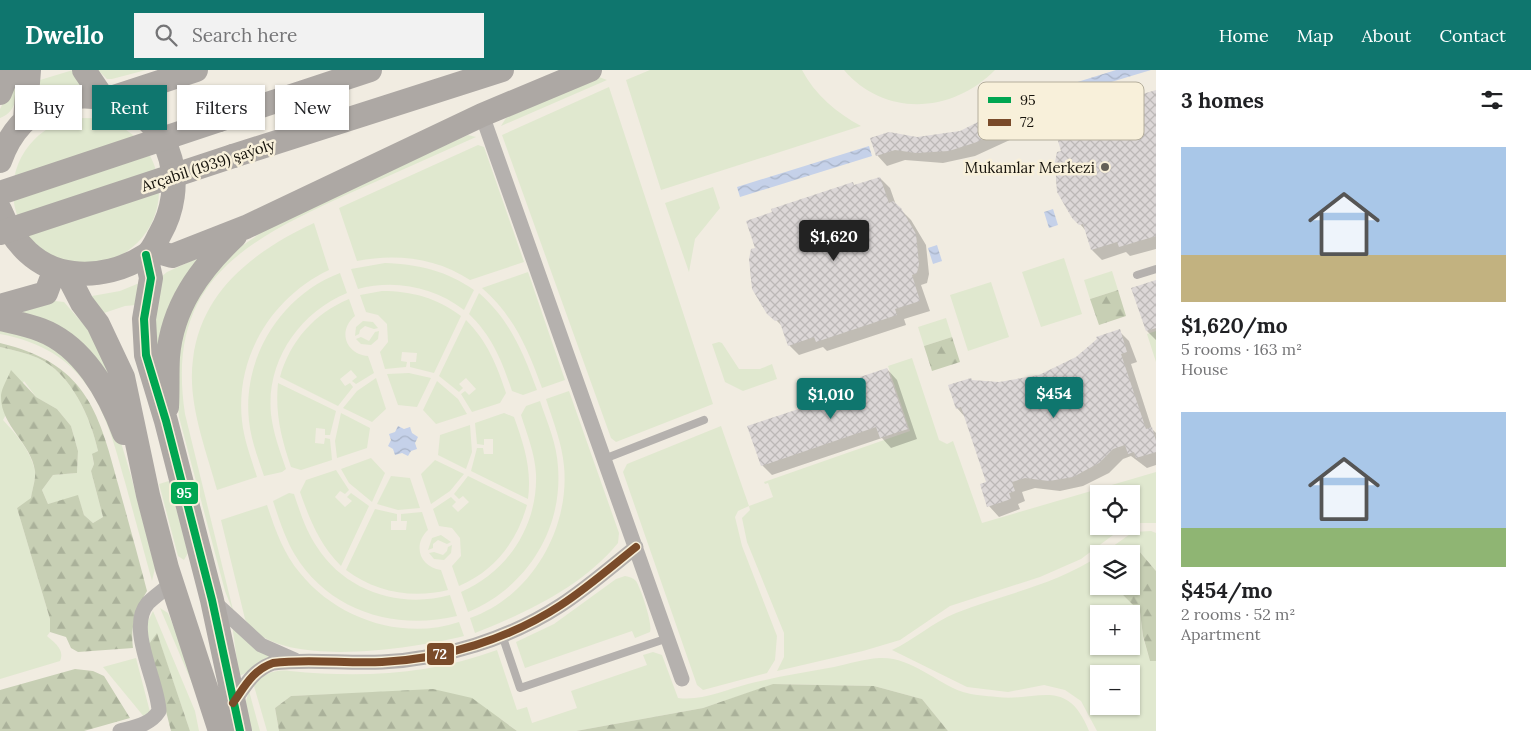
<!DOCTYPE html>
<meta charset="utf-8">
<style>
:root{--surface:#fff;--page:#f2f2f2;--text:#202124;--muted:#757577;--accent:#0f766e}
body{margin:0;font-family:Lora,serif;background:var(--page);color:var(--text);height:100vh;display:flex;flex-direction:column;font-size:19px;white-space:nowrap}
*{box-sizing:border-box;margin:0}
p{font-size:16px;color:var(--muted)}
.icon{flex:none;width:28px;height:28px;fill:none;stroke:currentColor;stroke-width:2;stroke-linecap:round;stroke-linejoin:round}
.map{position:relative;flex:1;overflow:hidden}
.panel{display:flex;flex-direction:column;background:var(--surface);width:375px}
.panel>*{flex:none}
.banner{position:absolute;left:15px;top:15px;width:475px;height:45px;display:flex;gap:10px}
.controls{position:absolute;left:1090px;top:415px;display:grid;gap:10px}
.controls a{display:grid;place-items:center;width:50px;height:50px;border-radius:0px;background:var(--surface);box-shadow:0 1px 4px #0004;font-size:25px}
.price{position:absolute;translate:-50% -42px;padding:0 11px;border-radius:5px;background:var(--accent);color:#fff;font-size:16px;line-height:32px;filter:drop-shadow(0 1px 2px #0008)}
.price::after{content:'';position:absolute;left:50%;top:30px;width:15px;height:11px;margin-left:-8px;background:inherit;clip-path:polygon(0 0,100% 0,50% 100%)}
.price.on{background:#222;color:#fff}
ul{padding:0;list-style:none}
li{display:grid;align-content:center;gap:10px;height:265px;padding:0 25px}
li span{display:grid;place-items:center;height:155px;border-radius:0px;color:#555}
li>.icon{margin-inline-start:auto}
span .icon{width:90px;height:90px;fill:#fffc;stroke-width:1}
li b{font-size:21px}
h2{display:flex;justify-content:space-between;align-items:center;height:60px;padding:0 25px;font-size:21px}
.chip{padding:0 18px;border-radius:0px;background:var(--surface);box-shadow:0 1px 4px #0004;font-size:18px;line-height:45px}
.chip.on{background:var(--accent);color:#fff}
header{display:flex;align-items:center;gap:30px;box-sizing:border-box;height:70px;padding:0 25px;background:var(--accent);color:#fff}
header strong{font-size:24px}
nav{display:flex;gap:28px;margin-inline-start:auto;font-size:18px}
.search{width:350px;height:45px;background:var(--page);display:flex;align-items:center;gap:12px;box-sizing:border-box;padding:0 18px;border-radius:0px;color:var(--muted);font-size:19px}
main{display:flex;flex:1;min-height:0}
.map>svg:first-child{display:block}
.green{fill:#e0e8cf;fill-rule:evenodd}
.forest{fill:url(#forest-firs)}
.water{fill:url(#water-waves)}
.shadow{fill:#0003}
.building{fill:url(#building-cross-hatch)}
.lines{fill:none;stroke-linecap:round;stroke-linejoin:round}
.service{stroke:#b5b1ae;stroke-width:8}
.minor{stroke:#b5b1ae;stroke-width:15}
.primary{stroke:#ada8a4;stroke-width:24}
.primary-bridge{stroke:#ada8a4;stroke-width:24}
.bus-1-casing{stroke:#f8f0da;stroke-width:11}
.bus-2-casing{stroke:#f8f0da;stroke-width:11}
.bus-1{stroke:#00a651;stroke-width:8}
.bus-2{stroke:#7a4b2a;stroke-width:8}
.poi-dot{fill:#635f57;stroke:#f8f0da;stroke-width:2}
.labels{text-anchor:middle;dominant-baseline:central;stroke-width:5;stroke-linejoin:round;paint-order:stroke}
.street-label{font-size:15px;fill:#16130c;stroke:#f8f0da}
.poi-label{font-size:15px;fill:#16130c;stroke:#f8f0da;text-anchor:end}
.key{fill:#f8f0da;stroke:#b4ae9c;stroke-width:1}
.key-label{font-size:14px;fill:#16130c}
.line-badge{stroke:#f8f0da;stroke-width:2}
.badge-label{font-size:14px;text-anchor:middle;font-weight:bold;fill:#fff}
</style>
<header>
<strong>Dwello</strong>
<div class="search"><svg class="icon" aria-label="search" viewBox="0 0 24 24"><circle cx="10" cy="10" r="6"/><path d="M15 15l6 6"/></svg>Search here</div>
<nav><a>Home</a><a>Map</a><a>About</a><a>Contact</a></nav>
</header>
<main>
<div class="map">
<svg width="1156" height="661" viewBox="0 0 1156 661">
<defs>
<pattern id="forest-firs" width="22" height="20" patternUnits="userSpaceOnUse" patternTransform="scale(1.25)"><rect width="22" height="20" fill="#c7cfb4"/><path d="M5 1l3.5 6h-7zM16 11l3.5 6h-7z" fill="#aab19a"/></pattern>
<pattern id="water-waves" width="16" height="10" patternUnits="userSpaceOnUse" patternTransform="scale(1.25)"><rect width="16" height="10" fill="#c5d1e9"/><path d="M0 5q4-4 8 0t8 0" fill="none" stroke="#a8b3c7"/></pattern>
<pattern id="building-cross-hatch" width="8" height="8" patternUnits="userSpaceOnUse" patternTransform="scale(1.25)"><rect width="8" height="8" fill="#dcd7d7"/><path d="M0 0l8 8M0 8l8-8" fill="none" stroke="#bcb8b7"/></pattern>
</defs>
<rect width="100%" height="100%" fill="#f1ece1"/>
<path class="green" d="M73,0L84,14L38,28L40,10Z
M98,0H146L112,9H107Z
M650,0H802C815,25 837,43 861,56L661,120L626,10Z
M844,0H995C953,43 885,48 844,0Z
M16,6C17,23 18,42 0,48V39Z
M599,7L607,10L501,56L506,48Z
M609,17L713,334L616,372L611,368L502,65Z
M13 121a73 73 0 1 1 146 0a73 73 0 1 1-146 0Z
M468,65L476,67C433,86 391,105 348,124C243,172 165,212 185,344L234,544L225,521L179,347L174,300L191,232L233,182L284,147Z
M478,75L484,77L524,192L470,210C437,188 396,183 357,191L339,138Z
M713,117L720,138L695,169L689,202L665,133Z
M314,153L329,200C272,227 235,287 242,351C244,370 251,388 257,407L217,420C206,379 187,333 193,289C201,220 256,180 314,153Z
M198,188L158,277L156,278L154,253L161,207L167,202Z
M1064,188L1082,244L1041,257L1022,202Z
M385,193C418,194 447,201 474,220L464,240C434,217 395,209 358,219L351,199Z
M1112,201L1118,220L1090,229L1084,210Z
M528,202L565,310L542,318C528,279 514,246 482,218Z
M340,203L347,223C299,243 266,291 271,344C273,363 280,381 286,399L282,402L264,406C258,388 251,370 249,351C242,288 281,225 340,203Z
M991,212L1009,267L968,281L950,225Z
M137,214L141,215L136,235L125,236L101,244L90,229L92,226L120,221Z
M382,221C412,221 437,228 461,246L434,303L410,297V292H416L417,283L402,282L401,291L407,292L406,297L385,299L380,282L388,272L387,254L378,245L366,242L360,225Z
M479,223C510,250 523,282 537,320L523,325L512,321C502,291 492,266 469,244Z
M349,229L355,246C337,261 346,284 368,286L374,303L356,314L352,311L357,307L351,300L340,309L345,316L350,313L353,317L338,336L280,307C290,271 315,243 349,229Z
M55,231L64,232L92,264L109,305L89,281L17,240Z
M946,248L952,267L924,276L918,257Z
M466,250C487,271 497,295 506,323L500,333L472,342L461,324L465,321L469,325L476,319L466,308L459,314L463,318L459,322L439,306Z
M363,251L373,252L378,258L374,259L365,256L360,260L359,264L355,266L356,257Z
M0,257C87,273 110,329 131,406C139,437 147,467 155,498L152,511C143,478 134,445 125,412C105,337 86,280 0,264Z
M379,261L378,269L371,275L361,274L356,269L361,267L369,271L375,262Z
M1156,261V292L1147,264Z
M719,272L722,273L739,299H760L772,294L777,309L743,321L725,312L712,274Z
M0,277C13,280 26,283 38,288C71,303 91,348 98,381L92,385L94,394L91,401L103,447L93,453L84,445L78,426L48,434L42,420L53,405L77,403L78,381L71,356L57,339L36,327L24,311L3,350C16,364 31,381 35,401C36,409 32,420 31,429L17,438L50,549V562L47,566C55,573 65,580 60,591L0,609Z
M912,288L939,370L947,374L953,371L982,453L1156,402V453H1131V424H1099V456H1125L1081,489L1040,507L950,536L900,570L863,581L777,601L784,587V563L747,472L742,448L750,440L749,436L738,441L735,447L742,476L777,566L775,590L767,603L703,620L697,615L623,402L627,394L721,356L749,436L773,427L768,413L765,414L764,412L910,361L888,296Z
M409,303L431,308L417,337L398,335L387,304Z
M376,308L386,339L372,352L343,338L357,321Z
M437,311L458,329L467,344L436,354L423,340Z
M278,313L336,341L330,365H325V359L316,358L315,373L324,374L325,368L330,369L332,390L301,400L291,397C281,368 275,343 278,313Z
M569,321L619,463L618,473C583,516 526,543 475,563L470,548C531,527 570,459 564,396C562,373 553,351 546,329Z
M540,331C547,352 557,374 558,397C563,460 526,518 468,542L461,522C508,502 538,455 536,404C535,384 527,364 521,345L526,336Z
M341,343L370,358L367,378L337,388L335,371Z
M504,343L514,347C524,375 532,399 528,429L471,401L477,378H483L484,384H493V369H484V375L477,374L475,353Z
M470,355L472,382L466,399L438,385L440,365Z
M371,388L385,403L372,432L349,413L341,399Z
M435,390L464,404L450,421L431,434L421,404Z
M336,400L349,420L345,424L340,421L335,427L345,437L352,431L347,427L351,423L369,436L341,496C319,474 310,450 300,422L306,410Z
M391,406L410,408L420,438L398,440L377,434Z
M468,406L527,435C517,472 494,501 459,516L452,496L461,486L460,468L452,458L439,456L433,439L451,427L456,432L452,436L458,442L469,432L463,426L459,429L454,424Z
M169,411L188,483L184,490L178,486L159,414Z
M289,423L294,424C300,442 306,461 317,477C345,521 400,539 450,525L457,546C395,561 329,541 295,485C285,468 279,449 273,431Z
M267,435C275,459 283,483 300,503C337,549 403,571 459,552L464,566C417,578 272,602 245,549L221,450Z
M375,439L397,444V451H391V460H406L407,451H401V444L422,442L428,460C412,475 420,497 441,500L448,520C412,529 375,522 346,500Z
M1151,461L1156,463V501L1139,481L1131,485L1102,484L1133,462Z
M441,465L451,472L447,474L438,470L433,474V478L428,480L432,468Z
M452,475L451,483L444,490L434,489L429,483L434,482L443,485L447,481L448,477Z
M1099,486V516H1117L1118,520L1140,542L1143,567L1150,591H1156V661H1097L1081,631L1065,620L1044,615L1008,622L967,617L892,580C914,570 933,552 956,543C1004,524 1055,515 1099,486ZM1099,544H1131V576H1099ZM1099,604H1131V636H1099Z
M625,506C630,507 633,508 636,511C641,519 653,554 650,562L635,568L632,561L525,598L516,572L554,554L616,509Z
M160,538L168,543L199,618L195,620Z
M153,541L195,641L199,661H190L157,564L149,574L147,553Z
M232,554L281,588L239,606Z
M497,580L517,640L527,637L532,653L577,638L571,621L647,595L643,585L653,582L662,585L678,628C703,631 724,620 748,614C776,607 805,602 834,597C848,594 864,589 879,588C910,586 935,612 963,622C973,625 986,626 997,627C1038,632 1067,606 1089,661H948L922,629L874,616L774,614L703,638L576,661H517L501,649L338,624L291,626L275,638L279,661H267L254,616C262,603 276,599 290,601C361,608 429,605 497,580Z
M136,588L150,642L145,648L103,597Z
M249,621L260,661H252L245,634Z"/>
<path class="forest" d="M1118,220L1126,246L1099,255L1090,229Z
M952,267L960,292L932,301L924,276Z
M0,273C84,293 98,338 118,414C128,450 138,486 147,521C136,540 130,556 133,578L78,582L71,578L66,567L50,562V549L17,438L31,428C32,420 36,409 35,401C31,372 0,356 1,325C2,317 8,308 11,300L36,327L57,339L71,356L78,381L77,403L53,405L42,420L48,434L78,425L84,445L93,453L103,447L91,401L94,394L92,384L98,381C91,348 71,303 38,288C26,283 13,280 0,277Z
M1139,481L1156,501V591H1150L1143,566L1140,542L1118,520L1117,516H1131V485Z
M157,563L190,661H171L149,574Z
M75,599L93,601L104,606L130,648L84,661H0V620Z
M773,614L874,616L922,629L948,661H576L703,638Z
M433,619L472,628L517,661H279L275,638L291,626Z"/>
<path class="water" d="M1116,0H1151L1045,32L1042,23Z
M869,76L872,86L740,127L737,117Z
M1053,139L1058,155L1049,158L1044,142Z
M937,175L942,191L933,194L928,178Z
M398,356L404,359L410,357L412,363L418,367L415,373L417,379L411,381L408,386L402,383L395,385L393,379L388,376L391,370L389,364L395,362Z"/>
<path class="shadow" d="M1036,17L1046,27L1051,43L1034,49L1012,69L975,86L943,93L905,90L887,96L877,85L903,67L931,68L960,62L993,46Z
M1156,21V179L1130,186L1126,182L1102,190L1092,180L1086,161L1067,139L1056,112V92Z
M880,108L890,118L896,135L911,150L926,175L929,204L927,213L921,215L930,241L904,249L906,255L827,281L823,277L799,285L789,275L783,257L762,236L751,209L750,189L757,178L852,113L855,116Z
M1156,211V270L1147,261Z
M1119,261L1129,271L1137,292L1131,294L1152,359L1156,363V395L1147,398L1131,386L1123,389L1109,403L1083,416L1060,421L1035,418L1022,422L1025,431L1018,434L1020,439L999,447L989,436L988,413L966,348L957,338L974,312L999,313L1040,306L1077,288Z
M887,299L897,310L917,369L891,378L882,368L772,405L762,395L865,318Z"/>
<path class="building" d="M1036,15L1042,33L1024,39L1001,59L977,72L949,81L916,83L895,80L876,86L870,68L889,62L917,67L960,61L992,45L1018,21Z
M1156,20V166L1119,177L1117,172L1091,180L1083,154L1079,155L1072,148L1057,122L1055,92L1057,82L1061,81L1053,54L1080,46L1079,43Z
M880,107L889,133L893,131L901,138L916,164L919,194L917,203L912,205L920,231L895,239L897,245L816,272L814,267L788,276L779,250L775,251L767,244L752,219L749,189L751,179L755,178L746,151L772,142L771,139L853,112L854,115Z
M1156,210V258L1146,261L1131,218Z
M1120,259L1127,282L1121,284L1146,359L1152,357L1156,371V382L1136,388L1134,382L1128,384L1125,375L1113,379L1099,393L1073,407L1049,411L1025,408L1012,412L1015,421L1009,423L1011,429L987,437L980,414L986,412L961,337L956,339L948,315L971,308L972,310L999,312L1039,305L1076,287L1097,269L1096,267Z
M887,298L908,359L880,368L876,357L761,396L747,356L863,318L860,307Z"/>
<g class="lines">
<path class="service" d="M1137,205L1156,199
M604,389L704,350
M502,565L520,618L668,568"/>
<path class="minor" d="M482,45L682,609
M213,531L261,575L295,590
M233,633C245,616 253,600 273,593C309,588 346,594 382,592C444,589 509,569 561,535C587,518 611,497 636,477
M120,661C135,657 150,655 159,641C158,611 126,558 148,533C155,526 164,520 172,513"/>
<path class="primary" d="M84,0L103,28
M0,23L9,0
M108,29L196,0
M25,50L29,0
M219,50L370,0
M233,86L502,0
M0,91C10,62 28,41 58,31C78,24 101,26 121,34C174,54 187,117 160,164C156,171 153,180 146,185C125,199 98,206 73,203C37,199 13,173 0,140
M151,180L172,186L246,157L482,45L590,0
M146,185L151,208L144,249L146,285L166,351L212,530L240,661
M66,202L82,233L98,254L123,307L148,425L167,498L220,661
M0,236L46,223L55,199
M0,249C13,252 28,255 41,260C83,276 109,323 124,363
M167,337C168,320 167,303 168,287C172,237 200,199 235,166"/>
<path class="primary-bridge" d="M0,123L219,50
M0,163L233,86"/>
<g class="bus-1-casing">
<path id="bus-1" d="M146,185L151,208L144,249L146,285L166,351L212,530L240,661"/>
</g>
<g class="bus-2-casing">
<path id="bus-2" d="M233,633C245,616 253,600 273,593C309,588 346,594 382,592C444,589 509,569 561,535C587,518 611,497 636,477"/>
</g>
<use href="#bus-1" class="bus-1"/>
<use href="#bus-2" class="bus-2"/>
</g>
<circle class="poi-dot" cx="1105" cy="97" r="5"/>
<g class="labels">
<g class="street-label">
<text transform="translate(208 95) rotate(-18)">Arçabil (1939) şaýoly</text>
</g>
<g class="poi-label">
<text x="1095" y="97">Mukamlar Merkezi</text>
</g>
</g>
<rect x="978" y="12" width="166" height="58" rx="8" class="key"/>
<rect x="988" y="27" width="23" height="6" fill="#00a651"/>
<rect x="988" y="49" width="23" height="7" fill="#7a4b2a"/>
<g class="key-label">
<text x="1020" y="35">95</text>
<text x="1020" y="57">72</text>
</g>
<g class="line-badge">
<rect x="170" y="411" width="29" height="24" rx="5" fill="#00a651"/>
<rect x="426" y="572" width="29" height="24" rx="5" fill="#7a4b2a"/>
</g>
<g class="badge-label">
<text x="184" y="428">95</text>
<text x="440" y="589">72</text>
</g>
</svg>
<div class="controls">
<a><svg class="icon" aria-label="locate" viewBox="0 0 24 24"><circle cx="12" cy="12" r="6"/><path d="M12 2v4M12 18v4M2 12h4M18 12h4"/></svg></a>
<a><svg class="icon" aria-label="layers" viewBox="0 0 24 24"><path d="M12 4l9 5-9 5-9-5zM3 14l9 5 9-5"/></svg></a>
<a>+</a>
<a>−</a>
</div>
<b class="price on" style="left:834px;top:192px">$1,620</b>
<b class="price" style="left:1054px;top:349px">$454</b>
<b class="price" style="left:831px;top:350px">$1,010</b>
<div class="banner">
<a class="chip">Buy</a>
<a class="chip on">Rent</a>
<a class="chip">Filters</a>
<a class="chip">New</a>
</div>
</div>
<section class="panel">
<h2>3 homes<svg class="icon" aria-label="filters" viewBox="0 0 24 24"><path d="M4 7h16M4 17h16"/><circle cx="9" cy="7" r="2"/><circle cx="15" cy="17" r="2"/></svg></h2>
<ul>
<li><span style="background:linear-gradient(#a9c7e8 70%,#c2b280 0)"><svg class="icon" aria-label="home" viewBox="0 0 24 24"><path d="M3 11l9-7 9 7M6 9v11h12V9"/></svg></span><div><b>$1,620/mo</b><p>5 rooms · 163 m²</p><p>House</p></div></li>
<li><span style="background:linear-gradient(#a9c7e8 75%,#8fb573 0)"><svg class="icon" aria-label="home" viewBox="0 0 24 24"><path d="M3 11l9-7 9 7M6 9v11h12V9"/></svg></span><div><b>$454/mo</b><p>2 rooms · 52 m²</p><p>Apartment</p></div></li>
</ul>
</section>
</main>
